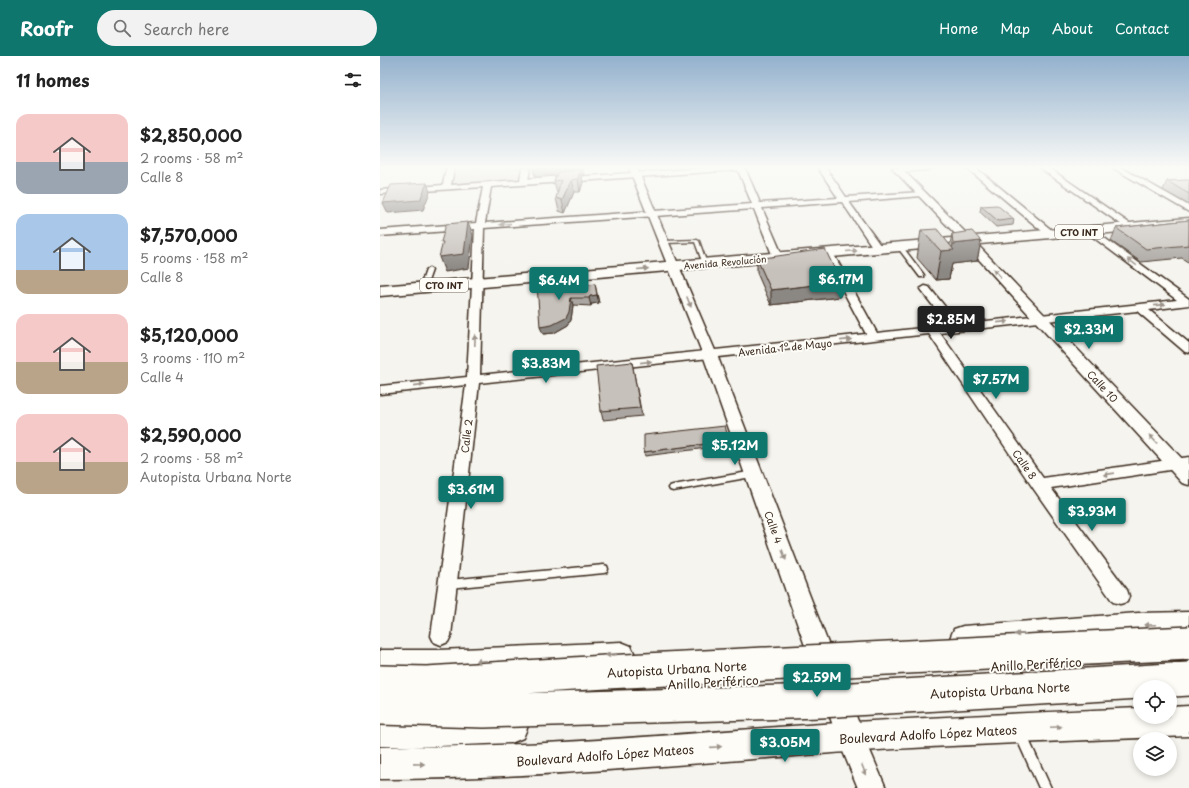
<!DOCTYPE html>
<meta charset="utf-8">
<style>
:root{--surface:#fff;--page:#f2f2f2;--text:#222;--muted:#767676;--accent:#0f766e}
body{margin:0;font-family:"Playpen Sans",sans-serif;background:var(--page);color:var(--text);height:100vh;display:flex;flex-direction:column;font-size:15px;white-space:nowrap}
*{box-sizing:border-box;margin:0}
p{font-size:13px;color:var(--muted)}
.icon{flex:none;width:22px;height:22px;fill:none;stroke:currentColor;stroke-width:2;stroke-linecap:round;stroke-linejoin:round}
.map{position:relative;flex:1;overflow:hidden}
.drawer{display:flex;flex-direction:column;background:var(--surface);width:380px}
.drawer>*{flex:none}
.fabs{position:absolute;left:753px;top:624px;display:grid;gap:8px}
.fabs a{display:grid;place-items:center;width:44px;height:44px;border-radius:50%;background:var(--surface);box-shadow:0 2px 6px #0003;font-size:20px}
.price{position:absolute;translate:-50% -34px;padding:0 9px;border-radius:4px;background:var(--accent);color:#fff;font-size:13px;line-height:26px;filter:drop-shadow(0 1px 2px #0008)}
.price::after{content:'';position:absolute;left:50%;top:24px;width:12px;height:9px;margin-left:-6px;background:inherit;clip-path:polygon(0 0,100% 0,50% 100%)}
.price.current{background:#222;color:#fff}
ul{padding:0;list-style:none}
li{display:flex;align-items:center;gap:12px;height:100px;padding:0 16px}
li span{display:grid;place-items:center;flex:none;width:112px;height:80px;border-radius:12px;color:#555}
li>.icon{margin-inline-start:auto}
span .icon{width:48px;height:48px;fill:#fffc;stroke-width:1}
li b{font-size:17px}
h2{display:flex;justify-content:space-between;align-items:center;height:48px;padding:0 16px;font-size:17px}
header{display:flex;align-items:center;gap:24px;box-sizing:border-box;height:56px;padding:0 20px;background:var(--accent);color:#fff}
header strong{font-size:19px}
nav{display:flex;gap:22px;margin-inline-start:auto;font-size:14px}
.search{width:280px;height:36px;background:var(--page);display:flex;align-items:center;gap:10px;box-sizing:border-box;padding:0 14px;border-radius:22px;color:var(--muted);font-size:15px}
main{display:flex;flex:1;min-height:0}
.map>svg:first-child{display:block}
.green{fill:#dad6d0;stroke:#8a8077}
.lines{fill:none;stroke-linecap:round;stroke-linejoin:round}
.service-casing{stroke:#3b2a1e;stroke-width:3}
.minor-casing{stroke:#3b2a1e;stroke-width:3}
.tertiary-casing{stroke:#3b2a1e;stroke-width:3}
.secondary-casing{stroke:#3b2a1e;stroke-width:3}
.primary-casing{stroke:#3b2a1e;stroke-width:3}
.motorway-casing{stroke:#3b2a1e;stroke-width:3}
.service{fill:#fdfcf7;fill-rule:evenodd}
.minor{fill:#fdfcf7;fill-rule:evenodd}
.tertiary{fill:#fdfcf7;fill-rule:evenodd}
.secondary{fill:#fdfcf7;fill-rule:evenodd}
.primary{fill:#fdfcf7;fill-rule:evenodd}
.motorway{fill:#fdfcf7;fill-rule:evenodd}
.motorway-bridge-casing{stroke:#3b2a1e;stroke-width:36;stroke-linecap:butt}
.motorway-bridge{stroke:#fdfcf7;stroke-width:33}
.wall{fill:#aba6a1;stroke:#3b2a1e}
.shaded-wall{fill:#8b8783;stroke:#3b2a1e}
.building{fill:#c7c1bb;stroke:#3b2a1e}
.oneway{fill:#9c938a}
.labels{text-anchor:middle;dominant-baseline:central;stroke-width:4;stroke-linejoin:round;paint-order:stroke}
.shield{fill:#fdfcf7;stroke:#75695f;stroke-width:1}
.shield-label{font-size:9px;font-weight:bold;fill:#3b2a1e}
.far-street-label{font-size:9px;fill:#3b2a1e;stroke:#fdfcf7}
.street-label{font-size:10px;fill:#3b2a1e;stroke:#fdfcf7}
.near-street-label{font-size:12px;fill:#3b2a1e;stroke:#fdfcf7}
</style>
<header>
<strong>Roofr</strong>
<div class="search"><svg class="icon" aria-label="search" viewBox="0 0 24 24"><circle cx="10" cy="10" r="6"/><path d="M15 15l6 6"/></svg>Search here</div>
<nav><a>Home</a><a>Map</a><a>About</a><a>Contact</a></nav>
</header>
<main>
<section class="drawer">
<h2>11 homes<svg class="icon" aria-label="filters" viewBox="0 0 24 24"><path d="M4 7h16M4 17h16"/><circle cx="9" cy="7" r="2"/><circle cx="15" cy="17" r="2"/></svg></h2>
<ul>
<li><span style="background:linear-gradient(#f6c9c9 60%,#9aa5b1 0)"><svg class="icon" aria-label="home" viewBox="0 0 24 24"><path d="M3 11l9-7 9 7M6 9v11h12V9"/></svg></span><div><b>$2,850,000</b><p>2 rooms · 58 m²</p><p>Calle 8</p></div></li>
<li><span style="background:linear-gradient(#a9c7e8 70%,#b9a48a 0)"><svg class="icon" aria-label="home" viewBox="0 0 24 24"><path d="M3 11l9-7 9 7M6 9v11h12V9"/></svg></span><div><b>$7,570,000</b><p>5 rooms · 158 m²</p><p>Calle 8</p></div></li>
<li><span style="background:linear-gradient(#f6c9c9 60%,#b9a48a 0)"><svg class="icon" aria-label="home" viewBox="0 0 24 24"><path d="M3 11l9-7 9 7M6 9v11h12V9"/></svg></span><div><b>$5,120,000</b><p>3 rooms · 110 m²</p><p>Calle 4</p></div></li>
<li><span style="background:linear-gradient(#f6c9c9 60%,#b9a48a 0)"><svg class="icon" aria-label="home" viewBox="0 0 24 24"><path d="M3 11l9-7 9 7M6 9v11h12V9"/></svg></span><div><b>$2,590,000</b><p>2 rooms · 58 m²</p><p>Autopista Urbana Norte</p></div></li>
</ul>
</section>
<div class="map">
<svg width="809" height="732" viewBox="0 0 809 732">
<rect width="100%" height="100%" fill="#f5f4ee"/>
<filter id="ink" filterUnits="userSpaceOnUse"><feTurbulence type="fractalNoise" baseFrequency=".025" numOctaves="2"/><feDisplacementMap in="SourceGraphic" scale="8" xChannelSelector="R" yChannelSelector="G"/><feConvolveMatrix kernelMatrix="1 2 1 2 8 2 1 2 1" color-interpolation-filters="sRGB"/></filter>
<g filter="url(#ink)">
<path class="green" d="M72,112H143L142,124L69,130Z"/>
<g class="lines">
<g class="service-casing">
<path id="service" d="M184,120L186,121L185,122L144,125L142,124L144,123Z
M317,184L319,185L327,208V209L323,208L315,186L284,187L282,186L284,185Z
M518,190H522L544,219V221H540L518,192Z
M49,212L52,214L46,231L43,233L41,232L40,231L46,214Z
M374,415L377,416L378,418L377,420L293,435L290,434L289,432L290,430L293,429Z
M224,509L227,510L228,513L227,516L224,517L69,532L66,531L64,528L66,525L69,524Z
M641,673L645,675L671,732H659L635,679L637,675Z"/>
</g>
<g class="minor-casing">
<path id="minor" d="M66,112H74L71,129L140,124L142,112H150L148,124L326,112H365L380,147L458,142L438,112H446L466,141L541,136L545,138L541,140L469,146L503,193L498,196L495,195L462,146L382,152L403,201L398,204L393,201L374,153L104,172L100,319L486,278L443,197L448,194L453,197L497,277L568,269L540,233L545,230L549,231L579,268L797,244L705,175L709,172L712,173L809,243V249L769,254L809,287V297L805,296L757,255L560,277L663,422L809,401V411L671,432L747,534L749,540L747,546L740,548L733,546L653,432L549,278L99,327L71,580L68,586L61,589L54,586L51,580L86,329L0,338V330L87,321L95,173L0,180V174L96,167L103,131L0,138V134L63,129ZM358,114L372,148L105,167L111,131Z
M515,112H552L548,114L518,116H515Z
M587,112H596L674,176L676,178L674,180H668Z
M660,112H669L755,171L751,174L748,173Z
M733,112H742L809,150V156Z"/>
</g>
<g class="tertiary-casing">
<path id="tertiary" d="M249,112H257L337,299L483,678L506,732H478L457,681L323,299Z
M512,112H521L592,183L809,410V429L802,427L584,187Z"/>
</g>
<g class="secondary-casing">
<path id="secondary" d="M809,556V580L758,581L583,594L574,591L570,582L574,573L583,570L758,557Z
M241,586L251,590L255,599L251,608L241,612L59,620H0V594H59Z
M809,650V680C695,685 581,688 467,696C312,707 156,723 0,723V691C138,692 275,680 412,670C528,662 644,657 760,652V661H790V651Z"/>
</g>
<g class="primary-casing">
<path id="primary" d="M809,162V170L0,240V230Z"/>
</g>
<g class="motorway-casing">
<path id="motorway" d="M131,653L143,658L148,670L143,682L131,687L33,691L0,690V656L33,657Z"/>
</g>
<use href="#service" class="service"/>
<use href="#minor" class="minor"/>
<use href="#tertiary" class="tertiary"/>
<use href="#secondary" class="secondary"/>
<use href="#primary" class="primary"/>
<use href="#motorway" class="motorway"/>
<g class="motorway-bridge-casing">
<path id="motorway-bridge" d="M0,626L47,627L226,616L809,587
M0,652L104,655L440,645L809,623"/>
</g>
<use href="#motorway-bridge" class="motorway-bridge"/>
</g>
<path class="wall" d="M153,112H203L204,119L201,118L203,126L200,136H194L185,157L179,155L176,142L178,137H177L174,125L176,119L155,121Z
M809,124V149L783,134L787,125Z
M601,150L634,163L633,169L616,171L600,156Z
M809,164V207L802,202L761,206L731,185L736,172Z
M541,174L570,188L572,178L601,185L597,205L572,208L569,223L556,224L537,202Z
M377,203L460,241L391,249L377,217Z
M215,228L219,247L211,248V250L193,249L191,264L188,269L174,277L163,278L185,233Z
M252,306L262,360L223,364L221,355Z
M349,385L350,389L265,400L264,396Z"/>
<path class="shaded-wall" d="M153,112H192L193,118L155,121Z
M200,114L203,126L200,136L198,123Z
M191,124L194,136L185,157L182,144Z
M47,127L50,136L43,154L8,157L3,147Z
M88,166L93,179L89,212L65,216L59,201Z
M601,185L597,205L572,208L569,223L556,224L561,195L572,194L573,188Z
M461,226L460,241L391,249V234Z
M217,239L219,247L211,248V250L209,242L210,240Z
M191,242L193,249L191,264L188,269L174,277L163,278L160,271Z"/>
<path class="building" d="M200,114L198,123L191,124L182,144L176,142L181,124L174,125L178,116Z
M809,124V138L787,125Z
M47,127L40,144L3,147L11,129Z
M617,149L634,163L618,165L601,150Z
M809,164V189L766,193L736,172Z
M88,166L84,198L59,201L63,186H61L66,168Z
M557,173L574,194L561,195L541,174Z
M592,175L601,185L573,188L572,178Z
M445,193L461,226L391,234L377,203Z
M181,224L185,233L215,228L217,239L210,240L209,242H191L189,256L186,262L172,269L160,271L157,228Z
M252,306L260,352L221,355L216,310Z
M345,370L349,385L264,396V379Z"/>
<defs><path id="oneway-solid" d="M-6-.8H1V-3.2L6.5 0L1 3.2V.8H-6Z"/></defs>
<g class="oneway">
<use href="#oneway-solid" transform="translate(125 168) rotate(176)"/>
<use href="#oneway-solid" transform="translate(472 195) rotate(-5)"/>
<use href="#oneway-solid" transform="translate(752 206) rotate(-144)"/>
<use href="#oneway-solid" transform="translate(263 213) rotate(-5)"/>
<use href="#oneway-solid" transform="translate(617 217) rotate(-133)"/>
<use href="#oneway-solid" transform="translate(309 246) rotate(68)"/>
<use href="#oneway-solid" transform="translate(780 249) rotate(-6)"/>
<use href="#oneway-solid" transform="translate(623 266) rotate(-6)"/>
<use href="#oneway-solid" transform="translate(95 284) rotate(-88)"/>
<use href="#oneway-solid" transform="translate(466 284) rotate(-6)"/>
<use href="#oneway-solid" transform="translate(266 306) rotate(-6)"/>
<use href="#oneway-solid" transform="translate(39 329) rotate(-6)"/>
<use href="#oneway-solid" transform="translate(773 383) rotate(-133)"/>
<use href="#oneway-solid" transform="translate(729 418) rotate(172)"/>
<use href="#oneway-solid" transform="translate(404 499) rotate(70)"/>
<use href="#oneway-solid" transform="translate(770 569) rotate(178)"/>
<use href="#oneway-solid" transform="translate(640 578) rotate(176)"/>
<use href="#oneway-solid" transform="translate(231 599) rotate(177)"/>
<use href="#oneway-solid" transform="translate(101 605) rotate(177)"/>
<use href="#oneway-solid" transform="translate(676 671) rotate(-3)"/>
<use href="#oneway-solid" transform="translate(336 691) rotate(-4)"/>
<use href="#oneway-solid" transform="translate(39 708) rotate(1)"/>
<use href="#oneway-solid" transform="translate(484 714) rotate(68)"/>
</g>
</g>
<linearGradient id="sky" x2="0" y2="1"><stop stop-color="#93b1cd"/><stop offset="0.52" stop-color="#fafaf7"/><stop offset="1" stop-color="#fafaf7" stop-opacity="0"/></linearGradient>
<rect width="809" height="214" fill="url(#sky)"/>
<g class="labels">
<g class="shield">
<rect x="675" y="169" width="48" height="14" rx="3"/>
<rect x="40" y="222" width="48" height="14" rx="3"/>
</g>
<g class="shield-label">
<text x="699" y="176">CTO INT</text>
<text x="64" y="229">CTO INT</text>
</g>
<g class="far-street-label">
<text transform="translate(345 206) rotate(-5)">Avenida Revolución</text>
</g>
<g class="street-label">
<text transform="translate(405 291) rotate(-6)">Avenida 1º de Mayo</text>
<text transform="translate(723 330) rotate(47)">Calle 10</text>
<text transform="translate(86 380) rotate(-83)">Calle 2</text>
<text transform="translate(645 408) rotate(55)">Calle 8</text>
<text transform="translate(394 471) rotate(70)">Calle 4</text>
</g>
<g class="near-street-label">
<text transform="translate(656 608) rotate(-3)">Anillo Periférico</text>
<text transform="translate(297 613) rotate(-3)">Autopista Urbana Norte</text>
<text transform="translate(333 626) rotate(-3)">Anillo Periférico</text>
<text transform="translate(620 634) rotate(-3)">Autopista Urbana Norte</text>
<text transform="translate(548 678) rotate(-3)">Boulevard Adolfo López Mateos</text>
<text transform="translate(225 699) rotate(-4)">Boulevard Adolfo López Mateos</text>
</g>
</g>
</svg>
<div class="fabs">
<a><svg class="icon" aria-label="locate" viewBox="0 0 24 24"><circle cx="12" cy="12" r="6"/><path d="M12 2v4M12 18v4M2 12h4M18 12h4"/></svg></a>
<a><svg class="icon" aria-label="layers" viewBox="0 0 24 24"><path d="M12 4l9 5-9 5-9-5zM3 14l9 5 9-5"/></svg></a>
</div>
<b class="price" style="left:461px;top:244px">$6.17M</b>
<b class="price" style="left:179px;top:245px">$6.4M</b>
<b class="price current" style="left:571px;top:284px">$2.85M</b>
<b class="price" style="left:709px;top:294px">$2.33M</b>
<b class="price" style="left:166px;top:328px">$3.83M</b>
<b class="price" style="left:616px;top:344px">$7.57M</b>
<b class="price" style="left:355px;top:410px">$5.12M</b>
<b class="price" style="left:91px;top:454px">$3.61M</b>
<b class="price" style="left:712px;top:476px">$3.93M</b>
<b class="price" style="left:437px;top:642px">$2.59M</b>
<b class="price" style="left:405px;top:707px">$3.05M</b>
</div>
</main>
